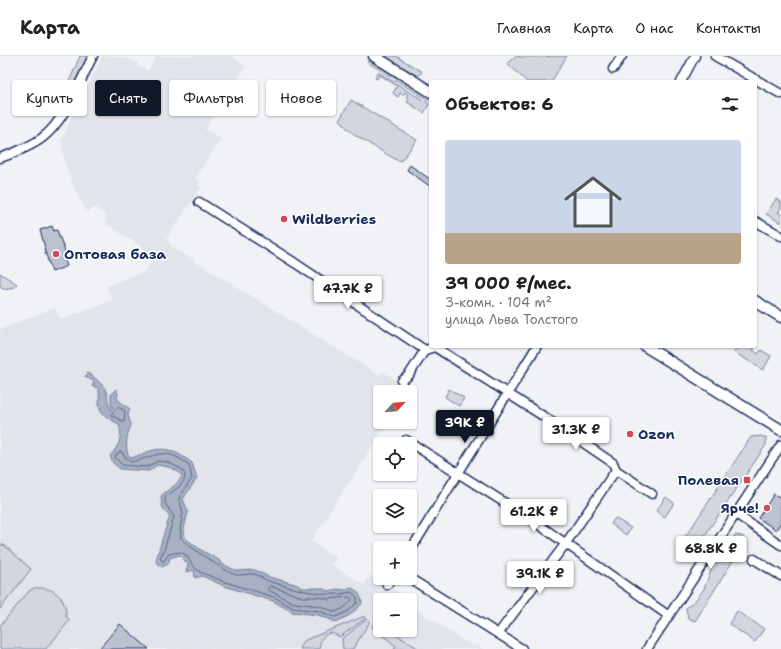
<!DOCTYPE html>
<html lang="ru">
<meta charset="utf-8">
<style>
:root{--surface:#fff;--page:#f2f2f2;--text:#202124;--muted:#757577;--line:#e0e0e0;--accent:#111827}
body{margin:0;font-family:"Shantell Sans",sans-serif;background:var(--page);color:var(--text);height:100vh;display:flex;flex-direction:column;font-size:15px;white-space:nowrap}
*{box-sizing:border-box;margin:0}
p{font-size:13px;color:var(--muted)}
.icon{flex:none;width:22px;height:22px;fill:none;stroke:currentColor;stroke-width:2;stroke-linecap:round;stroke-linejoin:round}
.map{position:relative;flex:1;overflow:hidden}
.panel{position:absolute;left:429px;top:24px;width:328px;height:268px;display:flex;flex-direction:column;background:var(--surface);border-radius:4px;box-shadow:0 1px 3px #0004}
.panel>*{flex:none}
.hud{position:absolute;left:12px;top:24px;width:357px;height:36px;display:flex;gap:8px}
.needle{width:26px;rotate:64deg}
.controls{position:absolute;left:373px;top:329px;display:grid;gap:8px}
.controls a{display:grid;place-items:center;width:44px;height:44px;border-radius:4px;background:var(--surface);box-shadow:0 1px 3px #0004;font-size:20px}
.price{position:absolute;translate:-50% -34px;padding:0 9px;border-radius:4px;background:#fff;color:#222;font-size:13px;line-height:26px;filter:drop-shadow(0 1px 2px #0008)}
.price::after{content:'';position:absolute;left:50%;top:24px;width:12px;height:9px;margin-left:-6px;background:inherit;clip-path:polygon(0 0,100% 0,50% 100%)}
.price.active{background:var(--accent);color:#fff}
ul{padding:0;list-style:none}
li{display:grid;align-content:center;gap:8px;height:212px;padding:0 16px}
li span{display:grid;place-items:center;height:124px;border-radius:4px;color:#555}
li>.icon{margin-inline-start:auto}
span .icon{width:72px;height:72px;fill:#fffc;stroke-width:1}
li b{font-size:17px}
h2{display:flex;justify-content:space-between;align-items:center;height:48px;padding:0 16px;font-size:17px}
.pill{padding:0 14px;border-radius:4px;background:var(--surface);box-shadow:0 1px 3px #0004;font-size:14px;line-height:36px}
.pill.active{background:var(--accent);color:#fff}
header{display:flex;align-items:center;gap:24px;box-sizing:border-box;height:56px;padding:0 20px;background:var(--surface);border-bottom:1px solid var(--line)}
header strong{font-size:19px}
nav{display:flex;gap:22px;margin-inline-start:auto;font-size:14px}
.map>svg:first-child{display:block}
.built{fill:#e1e4ea}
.green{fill:#d2d6df;stroke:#76829e}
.water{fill:#a8b0c2;stroke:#707c9a}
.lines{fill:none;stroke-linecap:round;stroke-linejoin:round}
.shore{stroke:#536386;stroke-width:1}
.building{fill:#bcc2d0;stroke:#1b2f5e}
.minor-casing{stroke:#1b2f5e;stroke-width:11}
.major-casing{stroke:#1b2f5e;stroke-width:13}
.minor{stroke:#fff;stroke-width:8}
.major{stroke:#fff;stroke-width:10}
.poi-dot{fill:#d1495b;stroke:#fff;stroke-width:1.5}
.labels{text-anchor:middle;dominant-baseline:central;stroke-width:3;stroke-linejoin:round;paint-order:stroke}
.poi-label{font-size:14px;font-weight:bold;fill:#1b2f5e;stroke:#fff;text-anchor:start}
</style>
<header>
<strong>Карта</strong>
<nav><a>Главная</a><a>Карта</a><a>О нас</a><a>Контакты</a></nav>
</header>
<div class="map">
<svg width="781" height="593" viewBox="0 0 781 593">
<rect width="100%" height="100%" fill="#f1f2f5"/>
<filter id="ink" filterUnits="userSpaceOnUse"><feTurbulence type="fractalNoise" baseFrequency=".025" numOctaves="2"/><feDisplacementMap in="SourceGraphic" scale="8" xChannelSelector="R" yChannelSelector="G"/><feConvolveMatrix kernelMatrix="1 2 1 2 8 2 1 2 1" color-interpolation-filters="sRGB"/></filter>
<g filter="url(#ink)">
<path class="built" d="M103,0H119L138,7V10L148,15L157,0H232L246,10L205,73L221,83L195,122L200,126L198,129L201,131L166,184L170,187L172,191L379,319L382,315L410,332L407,336H380V366H388L311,485L337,502L332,509L364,529L370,519L400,537L397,541L402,544H380V574H410V549L473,591L476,588L483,593H0V273L55,252L60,263L112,244L107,230L145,215L155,200L104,166L107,161L95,151L87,156L74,132L65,107L61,84Z"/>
<path class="green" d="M80,0H88L71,33L69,35H65Z
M385,0H396L422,16L419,19H416Z
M517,0L520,1L567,0L551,26H527L507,7Z
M370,5L431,42V46L367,6Z
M378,16L429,48L424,57L407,46L409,43L406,41L408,38L405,36L403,39L400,37L398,41L393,37L397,30L380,19L377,23L375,22Z
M351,44L417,84L402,104L398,105L355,79L347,72L340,63Z
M776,143L781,146V152L778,156L781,158V167L766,158Z
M0,217L17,228L14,231L5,233L0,230Z
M737,290H754L755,291L753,294L758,298L761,294L771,300L763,314L734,296Z
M449,333L464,342L459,350L445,341Z
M761,380L766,382V389L693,497H690L685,494L684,483L751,381Z
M666,441L674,447L665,461L656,455Z
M615,462L631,472L626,479L611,468Z
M735,479L742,480L746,484L695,565L688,562L686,552L695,545L704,533L713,509L732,489Z
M0,489H4L31,513L0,553Z
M34,532C54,530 67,542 66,561L70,564L46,593H0V570L29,535Z
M737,555L764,573L755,586L729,568Z
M380,556V574H389L419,593H394L396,590L372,571Z
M365,560L366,562L340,581L332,577C324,578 318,584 320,593H300L304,585L308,583Z
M367,563L369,565V567L353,593H343L342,583Z"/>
<path class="water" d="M88,317C95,322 105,329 107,338C109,344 107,347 111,353L114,351L111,350V338L116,333L118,337L117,343L130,353L128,359L131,369C127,379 125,387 128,399L132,402C160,390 168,389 192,407L197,422L183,443L188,456L184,473L185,482L201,494L219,504L222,508L237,515L255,514L269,521L295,528L303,532H321L328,535L337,533L345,534L350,531C359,535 361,539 362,548L350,559L336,566L318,559L292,556L273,545L224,530L202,520L195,522L194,514L186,516L188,508L179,499L170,502L168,508L162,511L156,506C156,501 167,468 170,460C163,455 161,449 161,440C168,433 178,429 182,420C177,412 165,410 157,409L149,415L120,413L113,407L110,400C119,390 123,381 119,368C111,364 100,359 99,348C99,342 100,337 98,332L92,330L94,326L85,320Z"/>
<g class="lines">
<path class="shore" d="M118,351L125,355L124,366L111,359Z
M120,396H122L125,401L132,406C160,399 163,390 189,409L192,422L179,442L183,457L180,472L181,482C186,489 228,517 236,519C242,520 249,517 254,518C259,519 263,523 268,525C291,532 328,543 351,536L357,541V547L347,556L335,561L319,555L293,552L274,541L225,526L200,516L193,510L187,500L181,496L169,498L164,505H162L160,502L164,494L174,461L165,447V442C172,434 186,430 185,418L181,413L167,406L158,405L147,411L122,409L115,401Z
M270,530L302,541H319L328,543L350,541L352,544L344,552L335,556L320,550L294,547L268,534V532Z"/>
</g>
<path class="building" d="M410,109L431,124V131L407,114Z
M52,170L54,175L57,174L68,203L65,205L67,210L52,216L44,193L45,192L40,174Z
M774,438L781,442V466L776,474L758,462Z
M120,568L149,593H99Z"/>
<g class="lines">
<g class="minor-casing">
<path id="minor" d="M715,0L781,38
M613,13L622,0
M681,26L695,0
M0,102C14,97 30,91 42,82C65,65 80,25 93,0
M199,146L295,207L425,294L435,291L554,367L613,407L616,414L652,438
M755,165L781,180
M402,325L409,319L425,294
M406,384L535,466L669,560
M736,458L781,489
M410,495L537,290
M754,503L781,520
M414,525L522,593
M387,529L393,522
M498,578L566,487L616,414
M647,593L781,389"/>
</g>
<g class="major-casing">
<path id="major" d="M374,0L431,36
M755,245L781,261
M645,290L781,374"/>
</g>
<use href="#minor" class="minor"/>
<use href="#major" class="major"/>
</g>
</g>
<g class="poi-dot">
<circle cx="284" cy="163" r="4"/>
<circle cx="56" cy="198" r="4"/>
<circle cx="630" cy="378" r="4"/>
<rect x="743" y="420" width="8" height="8" rx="2"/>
<circle cx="767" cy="452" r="4"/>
</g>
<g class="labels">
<g class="poi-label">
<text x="292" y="163">Wildberries</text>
<text x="64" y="198">Оптовая база</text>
<text x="638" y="378">Ozon</text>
<text x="739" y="424" text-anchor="end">Полевая</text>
<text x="759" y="452" text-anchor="end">Ярче!</text>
</g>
</g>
</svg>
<div class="controls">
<a><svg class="needle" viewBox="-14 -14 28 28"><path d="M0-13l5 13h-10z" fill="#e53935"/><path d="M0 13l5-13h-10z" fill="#757577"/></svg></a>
<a><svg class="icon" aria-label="locate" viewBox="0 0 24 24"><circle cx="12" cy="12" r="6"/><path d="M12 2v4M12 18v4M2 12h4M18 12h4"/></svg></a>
<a><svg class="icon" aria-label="layers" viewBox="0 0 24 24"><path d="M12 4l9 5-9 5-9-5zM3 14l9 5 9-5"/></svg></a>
<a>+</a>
<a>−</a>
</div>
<b class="price" style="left:348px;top:254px">47.7K ₽</b>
<b class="price active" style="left:465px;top:388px">39K ₽</b>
<b class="price" style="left:576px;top:395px">31.3K ₽</b>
<b class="price" style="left:534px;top:477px">61.2K ₽</b>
<b class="price" style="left:711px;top:514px">68.8K ₽</b>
<b class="price" style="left:540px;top:539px">39.1K ₽</b>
<div class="hud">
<a class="pill">Купить</a>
<a class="pill active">Снять</a>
<a class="pill">Фильтры</a>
<a class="pill">Новое</a>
</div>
<section class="panel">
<h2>Объектов: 6<svg class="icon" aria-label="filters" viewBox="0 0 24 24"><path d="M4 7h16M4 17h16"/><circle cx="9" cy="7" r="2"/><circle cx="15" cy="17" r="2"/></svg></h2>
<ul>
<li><span style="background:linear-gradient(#c9d6e8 75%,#b9a48a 0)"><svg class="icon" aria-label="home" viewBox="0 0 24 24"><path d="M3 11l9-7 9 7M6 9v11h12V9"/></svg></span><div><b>39 000 ₽/мес.</b><p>3-комн. · 104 m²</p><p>улица Льва Толстого</p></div></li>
</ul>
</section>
</div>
